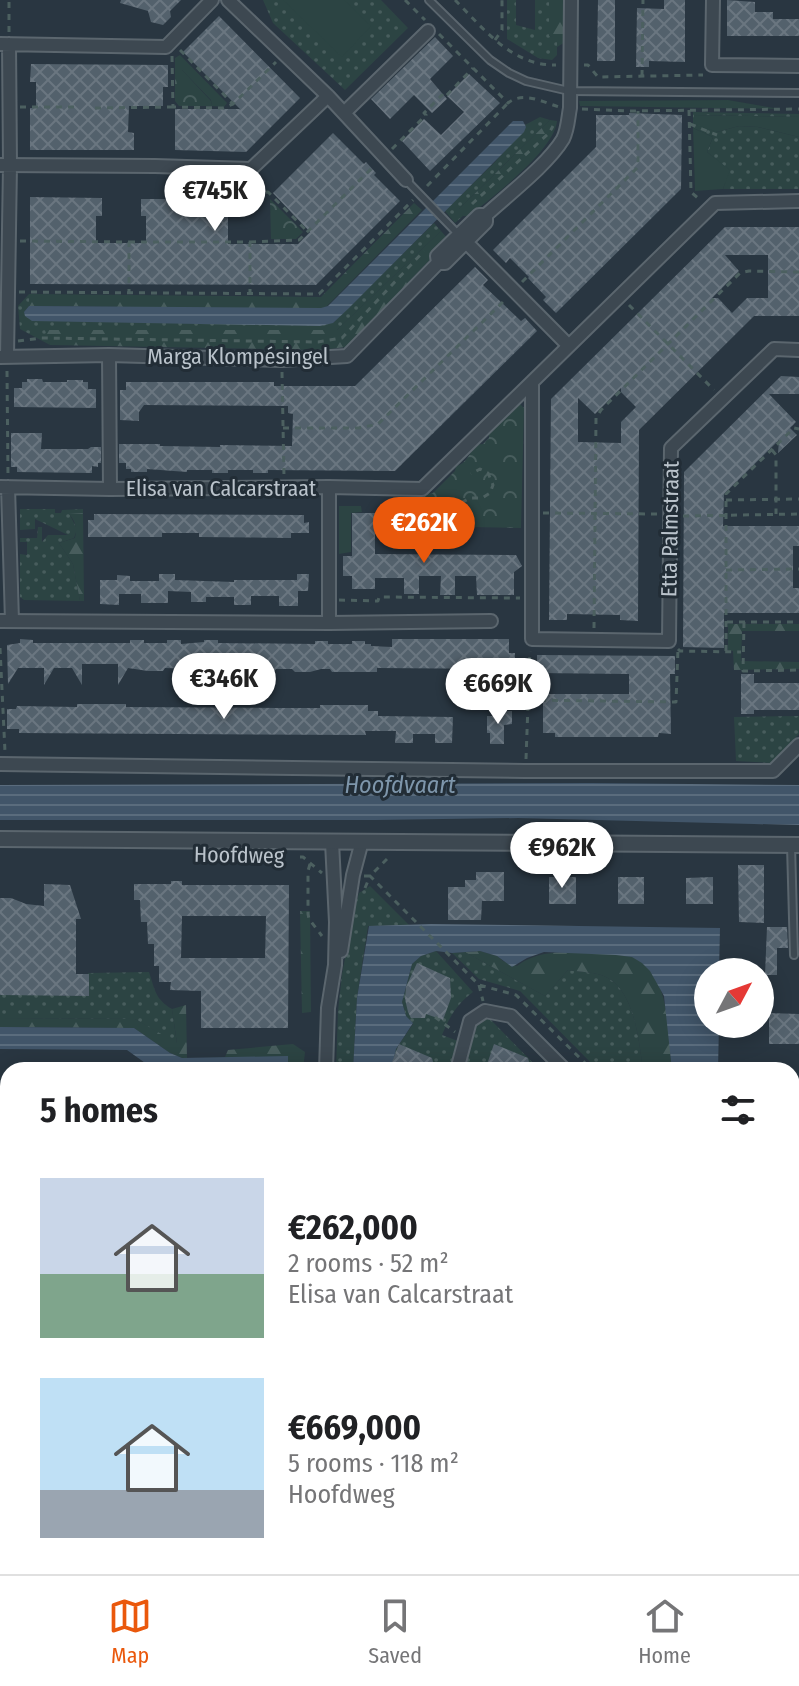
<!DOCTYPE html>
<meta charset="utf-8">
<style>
:root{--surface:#fff;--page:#f2f2f2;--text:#202124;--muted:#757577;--line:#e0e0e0;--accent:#ea580c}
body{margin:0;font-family:"Fira Sans Condensed",sans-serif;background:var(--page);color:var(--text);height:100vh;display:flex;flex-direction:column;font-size:30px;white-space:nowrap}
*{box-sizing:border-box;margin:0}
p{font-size:26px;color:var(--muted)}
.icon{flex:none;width:44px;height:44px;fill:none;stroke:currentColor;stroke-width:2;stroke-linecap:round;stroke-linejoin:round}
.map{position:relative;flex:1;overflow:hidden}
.details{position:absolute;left:0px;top:1062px;width:800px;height:512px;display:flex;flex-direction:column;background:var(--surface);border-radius:24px 24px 0 0;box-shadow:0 4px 20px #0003}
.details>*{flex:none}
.needle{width:52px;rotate:49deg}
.fabs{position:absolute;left:694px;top:958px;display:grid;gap:16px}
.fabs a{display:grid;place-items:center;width:80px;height:80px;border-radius:50%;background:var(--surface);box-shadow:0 4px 20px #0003;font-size:40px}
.price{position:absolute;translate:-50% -68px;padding:0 18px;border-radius:28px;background:#fff;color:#222;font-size:26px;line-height:52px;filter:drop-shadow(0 2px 4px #0008)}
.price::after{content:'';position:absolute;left:50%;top:48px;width:24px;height:18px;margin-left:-12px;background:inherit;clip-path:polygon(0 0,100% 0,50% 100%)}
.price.selected{background:var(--accent);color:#fff}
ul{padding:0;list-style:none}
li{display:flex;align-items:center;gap:24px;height:200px;padding:0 40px}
li span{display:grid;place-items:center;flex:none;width:224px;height:160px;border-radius:0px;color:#555}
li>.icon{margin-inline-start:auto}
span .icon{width:96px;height:96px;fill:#fffc;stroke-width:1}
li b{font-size:34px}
h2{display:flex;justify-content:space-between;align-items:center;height:96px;padding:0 40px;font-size:34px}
.tab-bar{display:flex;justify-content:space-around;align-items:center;height:112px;border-top:2px solid var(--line);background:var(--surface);font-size:22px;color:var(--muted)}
.tab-bar a{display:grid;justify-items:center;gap:4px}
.tab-bar .selected{color:var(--accent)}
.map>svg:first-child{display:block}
.grass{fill:url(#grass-dots)}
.forest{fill:url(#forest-firs)}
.park{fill:url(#park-crowns)}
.garden{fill:#2c4443}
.water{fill:url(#water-rules)}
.building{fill:url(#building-cross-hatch);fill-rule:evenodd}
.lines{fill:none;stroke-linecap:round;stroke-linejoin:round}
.service-casing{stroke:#5b666e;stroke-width:10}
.minor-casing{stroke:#5b666e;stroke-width:16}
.tertiary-casing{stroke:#5b666e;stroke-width:18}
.path{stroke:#4c6060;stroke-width:3;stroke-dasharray:6 6;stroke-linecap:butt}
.service{stroke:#3d4851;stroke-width:6}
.minor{stroke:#3d4851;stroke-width:12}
.tertiary{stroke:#3d4851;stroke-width:14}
.labels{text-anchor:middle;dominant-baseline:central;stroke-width:6;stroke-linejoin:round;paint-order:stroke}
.street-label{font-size:22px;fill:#bac3cb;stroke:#222d36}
.water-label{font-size:24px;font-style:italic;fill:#7e96ab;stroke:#222d36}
</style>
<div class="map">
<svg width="799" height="1574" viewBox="0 0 799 1574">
<defs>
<pattern id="grass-dots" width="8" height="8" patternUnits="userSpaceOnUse" patternTransform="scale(2)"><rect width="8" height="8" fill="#2c4443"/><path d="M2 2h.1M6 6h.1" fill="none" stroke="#485d5d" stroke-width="1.8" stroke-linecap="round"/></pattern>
<pattern id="forest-firs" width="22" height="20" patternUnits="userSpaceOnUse" patternTransform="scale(2)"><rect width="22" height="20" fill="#2c4443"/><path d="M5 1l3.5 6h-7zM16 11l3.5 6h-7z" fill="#485d5d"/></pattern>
<pattern id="park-crowns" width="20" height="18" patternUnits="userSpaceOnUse" patternTransform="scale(2)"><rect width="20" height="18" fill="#2c4443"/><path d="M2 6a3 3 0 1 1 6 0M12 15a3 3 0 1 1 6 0" fill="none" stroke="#485d5d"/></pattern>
<pattern id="water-rules" width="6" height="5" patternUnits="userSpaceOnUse" patternTransform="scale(2)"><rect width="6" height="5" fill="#415569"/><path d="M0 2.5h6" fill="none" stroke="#5a6c7d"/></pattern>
<pattern id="building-cross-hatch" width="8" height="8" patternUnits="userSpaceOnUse" patternTransform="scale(2)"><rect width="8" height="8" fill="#53616c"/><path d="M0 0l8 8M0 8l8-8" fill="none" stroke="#6a7680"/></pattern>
</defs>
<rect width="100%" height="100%" fill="#293641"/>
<path class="grass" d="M263,0H381L408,28L345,90L273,23Z
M507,0H516V25L535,30V0H549V36L557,37V55L552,60L538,58L507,39Z
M693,112L799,114V117L695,115L717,132L739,126L758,127L799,137V189H723L729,170L707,152L713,137L693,128Z
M540,117L550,120L459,209L463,216L455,223L445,211L495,162L526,127L525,125Z
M434,223L441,231L337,330H46L50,345L20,329L18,306L29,294V306L24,312L333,323Z
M20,509H55V513H61L62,510L83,509V513L70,515L77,529L74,538L59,543L73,564L80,601L24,600L20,597V554L27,555V542H20V538H37L38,527H42V542L48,535H68L35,519V529L20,530Z
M799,716V734L771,763L736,761L734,717Z
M370,886L409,925L368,926L357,998L353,1070H336L338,1011L342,974L355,907L359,893Z
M436,951L473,992C457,1004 450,1016 442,1035L458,1041L452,1070H391L396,1049L413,1024L406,1016L402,1002L412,964L421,956Z
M465,952L545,996L568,970C580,972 596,972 606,977C635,991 639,1042 643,1070H598L520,991L479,979L452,953Z
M149,972C155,990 155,999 172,1009L177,1044L135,1019L0,1018V994L89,996L88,973Z
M488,1017L540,1070H464L472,1028Z
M291,1566H376L379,1574H285Z"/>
<path class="forest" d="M549,0H566L567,41L557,47V38L549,36Z
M180,55L227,103L224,107L212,106L211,100L182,70H175V58Z
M550,120L557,121C554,151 492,197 469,216H463L458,210Z
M414,203L422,210L327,306L321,309L29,306V294L321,297Z
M441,231L449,240L346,347L321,350L50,345L45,330H337Z
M83,513L84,601H80L73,564L59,543L75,538C77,528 76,522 69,514Z
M728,624H799V631H742L741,661L799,662V669L734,670L733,651L728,650Z
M300,911H310L311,1012L302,1013Z
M480,951L497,956L503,961L517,966C537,951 559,952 583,952C598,953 618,952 633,957C671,972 668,1036 672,1070H643C639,1042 635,991 606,977C596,972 580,972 568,970L545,996L465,952Z
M186,1005L187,1058H182L170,1053L134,1028L0,1027V1018L135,1019L177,1043L172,1009Z
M293,1044L305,1052L303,1070H288V1057H225L228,1050Z"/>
<path class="park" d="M175,70H182L211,101L212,106H179L175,101Z
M270,199L303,232L296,239H271Z
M519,403L524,408L521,528L471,527L386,532L385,507L415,506L414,497L433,493L455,471L456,466C467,464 469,453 476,445L483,444L489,438V432Z"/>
<path class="garden" d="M283,0H344L371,26L342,57Z
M728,100L780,109L580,106L579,101Z
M695,115L799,117V137L758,127L739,126L717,132L694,124Z
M693,128L713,137L707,152L730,170L723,189L695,191Z
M339,506H361L362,512L351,513V552L339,554Z"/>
<path class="water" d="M513,121H523L526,127L524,132L349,308L333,323L320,326L32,321L25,316L24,312L29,306L321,308L328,306Z
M591,783L799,785V825L518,818L375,820H0V785Z
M431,924L720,928L719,972H708V1024H719L718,1070H672L664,996L650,971L642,963L632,957L616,955L544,952L527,958L512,967L497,956L480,951L452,953L436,951L421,956L412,964L402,1002L406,1016L413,1023L396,1049L391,1070H353L357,998L369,926Z
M0,1027L134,1028L170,1053L182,1058L288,1056V1070H155L127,1050L0,1049Z"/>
<path class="building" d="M121,0H181L170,11L171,17L163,25L151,22L148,11L120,3Z
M598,0H615V61H597Z
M664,0H685V62L649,61V67H636L637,8L664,9Z
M727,0L755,2V12H773V19H799V36H727Z
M219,16L300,98L246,152L175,150V109H240L183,52Z
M435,37L453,56L430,79L447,99L432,113L414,95L390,119L371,99Z
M31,64L168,65V87H163V106H129L128,132L134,133V150H30V108H36V82H30Z
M469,74L500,103L430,171L402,141L424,119L441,135L464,112L447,96Z
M629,113L682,115L681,189L556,313L543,300L546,297L528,278L529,277L510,258L506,263L493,250L596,147V115H629Z
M333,133L364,164L366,162L376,173L374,175L400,201L316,285L30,284V197L102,198V216H96V243H146V216H141V199H233V217H228V244H298L310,232L273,193Z
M725,227H799V316H754L639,430L638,621L620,620V615L567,614V620H549L551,399ZM725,255H768V298H747L732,313L718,298H712L739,271ZM621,388V392L636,407L621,422V443L578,442V398L595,414Z
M475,267L488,280L483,285L521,321L525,318L537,331L395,471L268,470V473H253V470H228V473H212V470H187V472L147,469V472H131V469H126V463H119V444H160V446L220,447V445L292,446L293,414L288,413V406L144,405L139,412V421L120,420V390H126V382H274V386H355Z
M781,376L799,377V394H769L796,422L790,428L797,435L778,453L779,440L724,494L723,526H799V546H793V588H799V613H724V648L683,647L684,472Z
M27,379H42L43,382H67V380H83V382H88V389H96V408L14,407V388H22V382H27Z
M11,433H42L41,449H88L91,447H101V463H98V467L92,466V473L17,472V467H11Z
M352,513H375V554L516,555L522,566L514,572V595H477L476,576H455V595H440L441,576H419V594H404V578H375V589H352V576H343V556H352Z
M94,514L304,515V523L309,522V533H291V538L199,537V533H162V537H88V520H94Z
M159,574H175V580L234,582V580H297V574H309L308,591H298V606H279V596H251V605H234V597H206V602H191V592L168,591V603H141V594H119V605L100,604V580H117V575L130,576V581H159Z
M20,639L33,640V643H130V640H144V643H167V640H181V644L204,642V640H218V643L315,644V641H328V644H352V641H365V644H371V646L392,647V639H509V653H515V669L377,668V672H332L330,669H321L310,672H295L292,669H276L274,672L239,668L237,672H221L219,668H202L200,671H192V669L165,668L163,671H148L128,668L118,685V664H82V685L72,668H54L44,685V668H18L8,684L7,645L20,643Z
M537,655L675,656V674H670L671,734L659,733L658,737H555V733H543V694H629V674L537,673Z
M741,674H754V683H799V710H754V714H741Z
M77,704H126V707L277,708H320V705H368V711H378V716L453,717L452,743H435V734H413V743H395L396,731H365L366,735H359L19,733V729H7V709H16L17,706L77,707Z
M498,711H512V724L504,725V744H490V733H487V716H498Z
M738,865H764V923L739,922Z
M476,872H504V901H482L481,920H448V887H465V880H476Z
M549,877H576V904H549Z
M618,877H644V904H618Z
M713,877V904H686V878Z
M171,881H182V885H289L288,1028H201V991L170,990L171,982H159V966H154V944H148L147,922H141L140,900H134V884H171ZM182,916H266L265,958H181Z
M44,884L70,885L81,919H76V974H89V996L0,995V898H11L26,904L44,906Z
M767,927H787L788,948H777V975H765Z
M417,963L450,978L451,998L443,1020L426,1014L425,1018H411L408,1012L405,999L406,987Z
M769,1013L799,1014V1044H769Z
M399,1044L432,1058L435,1070H389Z
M494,1044L528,1058L531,1070H485Z"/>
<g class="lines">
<g class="service-casing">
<path id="service" d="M429,0L490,60L509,73L526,81L569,91L799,93
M406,180L459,235
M791,845L794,955
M792,1556H799
M517,1574V1566"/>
</g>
<g class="minor-casing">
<path id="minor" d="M228,0L328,96L406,180
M713,0L712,65L799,66
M0,44L166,47L212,0
M344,113L428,31
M0,165L155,166L251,169L328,96
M799,201L715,203L532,382V639L669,641L671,448L774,349L799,350
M461,237L568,345
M438,263L437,256L479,215H486C509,194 548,164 563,139C568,129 568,118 570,108L571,0
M109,355L110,489
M0,357L109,355L282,360L347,356L438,263H445L486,222V215
M7,357L10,165L9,44
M0,487L110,489L329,487V623
M8,487L12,621
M329,487L422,489L532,382
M0,621L329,623L491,621
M0,764L525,771H773L799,745
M341,951L353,875L362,841
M326,1070L328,1008L335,965L336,922L332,842
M457,1070L470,1021L485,1011L511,1016L565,1070
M0,1220H8
M792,1318L799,1317
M0,1553H8
M273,1566V1574"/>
</g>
<g class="tertiary-casing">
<path id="tertiary" d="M0,839L799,845"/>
</g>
<path class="path" d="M405,0L425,20
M455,0C484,29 512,66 556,65
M9,32V0
M439,34L508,103C523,91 543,102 559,107
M495,40L502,30V0
M180,50L233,104L276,62
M172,56L173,107L223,108L233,104
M584,65H588L598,77L703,75
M642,76L643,0
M20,107H80
M95,108L173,107
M582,109L627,111L799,109
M689,110L691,192L699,199
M690,124L717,135
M392,149L426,115L424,113L442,95L444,98L473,68
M427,186L508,103
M254,193L268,192L308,232
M472,204L549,133L553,126
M20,241L129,242V293
M129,242H250V293
M250,242L299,240L375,165
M522,282L638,167V111
M19,292L319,294L413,200
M629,305L714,390
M18,341L41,338L318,342L342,338L424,251
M7,371L8,475
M282,372L284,477
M283,428H359L378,424L506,299
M772,450L776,455V514
M726,500L799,499
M543,513L659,514
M683,516L799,514
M436,536V517L470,498H482L490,493L493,485L488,473L480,469L471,474
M726,570L799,569
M339,600L378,601L379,597L520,598
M727,622H799
M744,622L743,671L799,670
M594,628L596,418L601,410L740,273L749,271L799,272
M0,648L5,752
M678,649L680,651L741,652
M726,651V494L794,428L799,429
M528,700L676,702L678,649
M526,759L530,651
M300,857H303L322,873
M310,864L308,871V914L309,919L322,936
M364,876H370L389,857
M365,888L370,876L479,985L516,995L592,1070
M479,985L483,1001
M435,1017L455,1032
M0,1242H8
M792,1294L799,1293
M792,1348H799
M0,1529H8"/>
<use href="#service" class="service"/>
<use href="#minor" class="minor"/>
<use href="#tertiary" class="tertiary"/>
</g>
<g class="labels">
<g class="street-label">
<text x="238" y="356">Marga Klompésingel</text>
<text x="221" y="488">Elisa van Calcarstraat</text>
<text transform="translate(670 529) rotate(-89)">Etta Palmstraat</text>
<text transform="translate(239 855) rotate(1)">Hoofdweg</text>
</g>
<g class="water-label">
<text x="400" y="785">Hoofdvaart</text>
</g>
</g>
</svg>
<div class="fabs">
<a><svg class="needle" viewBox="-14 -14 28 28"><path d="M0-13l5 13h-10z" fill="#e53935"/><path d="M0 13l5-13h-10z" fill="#757577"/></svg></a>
</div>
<b class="price" style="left:215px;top:233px">€745K</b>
<b class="price selected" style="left:424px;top:565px">€262K</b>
<b class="price" style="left:224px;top:721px">€346K</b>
<b class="price" style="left:498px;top:726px">€669K</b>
<b class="price" style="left:562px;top:890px">€962K</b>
<section class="details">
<h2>5 homes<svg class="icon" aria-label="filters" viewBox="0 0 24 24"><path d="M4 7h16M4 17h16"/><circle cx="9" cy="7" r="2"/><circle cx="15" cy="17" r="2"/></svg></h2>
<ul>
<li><span style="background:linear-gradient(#c9d6e8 60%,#7fa58c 0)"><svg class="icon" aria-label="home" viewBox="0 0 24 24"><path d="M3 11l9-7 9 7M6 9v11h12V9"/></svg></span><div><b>€262,000</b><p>2 rooms · 52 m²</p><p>Elisa van Calcarstraat</p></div></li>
<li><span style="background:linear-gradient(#bfe0f5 70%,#9aa5b1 0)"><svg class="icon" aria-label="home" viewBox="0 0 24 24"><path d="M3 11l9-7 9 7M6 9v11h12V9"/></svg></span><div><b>€669,000</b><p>5 rooms · 118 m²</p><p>Hoofdweg</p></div></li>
</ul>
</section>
</div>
<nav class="tab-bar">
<a class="selected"><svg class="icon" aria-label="map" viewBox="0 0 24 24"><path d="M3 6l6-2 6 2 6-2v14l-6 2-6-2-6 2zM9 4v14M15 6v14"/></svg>Map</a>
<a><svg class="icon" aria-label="saved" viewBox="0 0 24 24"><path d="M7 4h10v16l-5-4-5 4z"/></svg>Saved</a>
<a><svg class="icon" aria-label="home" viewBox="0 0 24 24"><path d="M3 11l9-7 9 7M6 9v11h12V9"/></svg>Home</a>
</nav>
